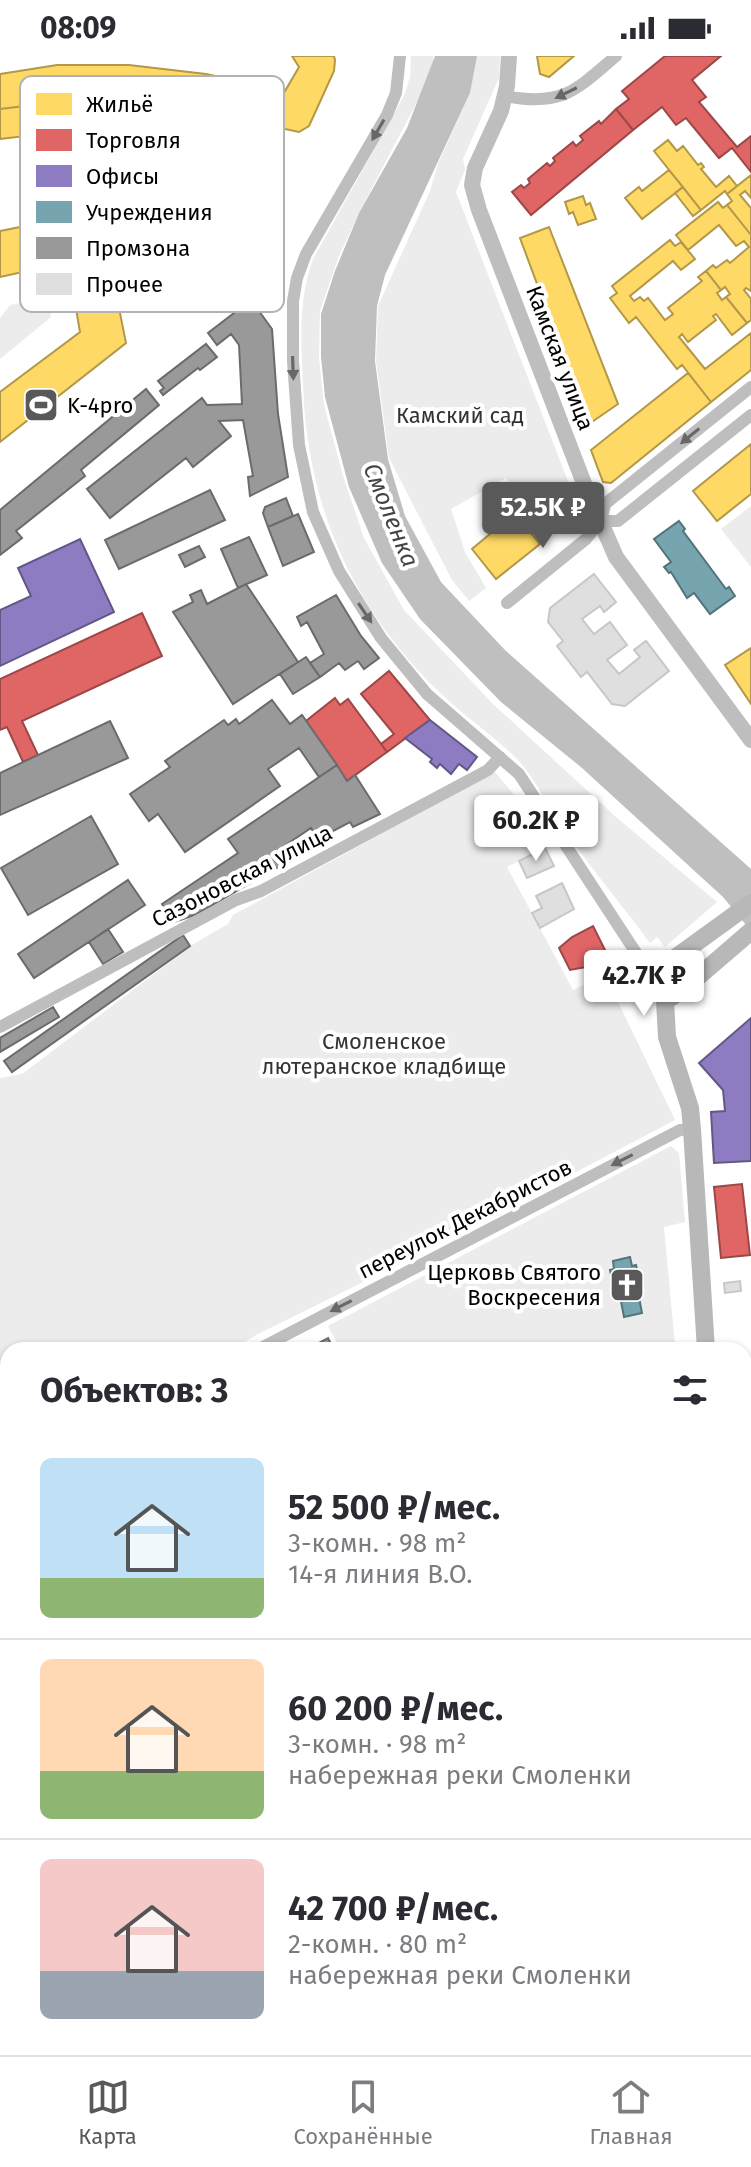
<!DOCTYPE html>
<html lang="ru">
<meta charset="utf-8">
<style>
:root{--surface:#fff;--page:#f7f7f7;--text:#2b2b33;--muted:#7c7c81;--line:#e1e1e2;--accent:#595959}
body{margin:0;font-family:"Fira Sans",sans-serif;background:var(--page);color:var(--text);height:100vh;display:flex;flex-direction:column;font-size:30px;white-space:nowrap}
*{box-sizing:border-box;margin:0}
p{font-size:26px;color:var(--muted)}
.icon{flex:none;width:44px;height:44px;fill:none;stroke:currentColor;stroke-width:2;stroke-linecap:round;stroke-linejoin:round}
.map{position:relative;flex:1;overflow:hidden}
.sheet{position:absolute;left:0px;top:1286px;width:752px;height:714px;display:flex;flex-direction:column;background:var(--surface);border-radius:24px 24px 0 0;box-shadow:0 2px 6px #0004}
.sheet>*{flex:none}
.price{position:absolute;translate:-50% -68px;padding:0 18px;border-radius:8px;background:#fff;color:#222;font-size:26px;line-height:52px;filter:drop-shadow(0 2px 4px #0008)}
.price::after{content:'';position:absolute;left:50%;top:48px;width:24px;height:18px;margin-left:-12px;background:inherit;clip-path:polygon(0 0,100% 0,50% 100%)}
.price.on{background:var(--accent);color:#fff}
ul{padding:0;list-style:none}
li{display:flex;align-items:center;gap:24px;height:200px;padding:0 40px}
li+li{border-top:2px solid var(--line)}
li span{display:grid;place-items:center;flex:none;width:224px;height:160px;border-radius:12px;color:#555}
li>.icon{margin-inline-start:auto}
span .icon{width:96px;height:96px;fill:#fffc;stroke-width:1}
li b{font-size:34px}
h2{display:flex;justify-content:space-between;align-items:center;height:96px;padding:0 40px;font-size:34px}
.status{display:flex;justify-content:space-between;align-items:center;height:56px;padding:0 40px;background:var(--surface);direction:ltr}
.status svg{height:22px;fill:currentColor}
.menu{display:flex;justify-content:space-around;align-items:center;height:112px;border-top:2px solid var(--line);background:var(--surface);font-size:22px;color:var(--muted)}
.menu a{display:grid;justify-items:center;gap:4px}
.menu .on{color:var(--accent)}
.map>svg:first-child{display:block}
.green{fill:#ececec}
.water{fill:#bfbfbf}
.homes{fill:#ffd966;stroke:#b29847;stroke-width:2}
.shops{fill:#e06666;stroke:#9d4747;stroke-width:2}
.offices{fill:#8e7cc3;stroke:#635788;stroke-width:2}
.public{fill:#76a5af;stroke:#53747a;stroke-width:2}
.industry{fill:#999;stroke:#6b6b6b;stroke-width:2}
.building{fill:#dfdfdf;stroke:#c7c7c7;stroke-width:2}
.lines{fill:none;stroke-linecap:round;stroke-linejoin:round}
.minor{stroke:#bebebe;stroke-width:12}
.tertiary{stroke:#bebebe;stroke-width:16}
.secondary{stroke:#b8b8b8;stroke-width:18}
.oneway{fill:#686868}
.labels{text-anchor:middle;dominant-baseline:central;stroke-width:8;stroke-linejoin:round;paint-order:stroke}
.street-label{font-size:22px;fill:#000;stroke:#fff}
.poi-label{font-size:22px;fill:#000;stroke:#fff;text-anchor:start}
.park-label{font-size:22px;fill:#333;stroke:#fff}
.water-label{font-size:24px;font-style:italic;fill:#444;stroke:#fff}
.key{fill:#fff;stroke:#b2b2b2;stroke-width:2}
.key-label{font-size:22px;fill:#000}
</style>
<div class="status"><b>08:09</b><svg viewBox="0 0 49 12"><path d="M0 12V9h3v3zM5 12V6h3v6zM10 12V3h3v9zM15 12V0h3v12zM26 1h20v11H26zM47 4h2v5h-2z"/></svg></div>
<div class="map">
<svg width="751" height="1999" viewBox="0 0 751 1999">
<rect width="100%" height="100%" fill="#fff"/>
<path class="green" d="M411,0H433V15L359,157L339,200L320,255L319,302L324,349L343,420L364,482L404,554L493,648L616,761L717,846L665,891L657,881L650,887C619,845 584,804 555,760C542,739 532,718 514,700C489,676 460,657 436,633C351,549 307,448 303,329C301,285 298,244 313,203L404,40L410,21Z
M476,0H500L499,22L463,103L465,114L456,136L578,451L548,479L506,422L451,453L465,496L486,532L469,545L452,524L389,402L376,305L378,250L430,135L438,108L470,37Z
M50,241L51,261L0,303V262L10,249Z
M751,450V511L721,473Z
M495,716L520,746L545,792L507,811L573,934L605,919L675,1064L434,1191L258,1278L231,1294H8V1754L0,1748V1022L22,1018L195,887L228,868L233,859Z
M671,1090L679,1097L685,1166L664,1171L675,1289L635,1294H341L328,1270Z
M744,1630L751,1649V1999H615L609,1992H744Z"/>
<path class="water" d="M435,0H477L470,37L385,219L377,250L375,305L388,403L405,460L441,526L505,594L751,813V875L723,841L582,712L501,646L420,563L382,507L349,431L325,341L321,301V258L335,215L359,157L407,72Z
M751,1327V1423L746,1432L744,1447V1336Z
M744,1490L751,1516V1649L744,1630Z"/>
<path class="homes" d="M292,0H334L335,4L334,15L309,70L299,76L199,55L128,47L58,46L0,53V18L57,9H129L206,18L285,35L299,11Z
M537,0H574L549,21L540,18Z
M58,46L128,47L221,60L215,85L181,79L128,75L84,76L86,89L44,95L42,78L0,83V53Z
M668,84L677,95L683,90L698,109L701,107L704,111L701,113L716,131L729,120L737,130L727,138L725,135L701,154L654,95Z
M669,114L683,131L642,163L625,142L639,131L642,135Z
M751,119V142L745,135L740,139L751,152V179L727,149L732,145L727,138Z
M237,131L249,189L209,216L200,178L134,193L133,190L127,191L126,189L96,193L98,206L103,205L107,228L114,227L126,287L0,386V336L80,276L68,206L0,221V175L40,167L41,170L52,167L76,160V163L107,157L106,154L174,140L175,144Z
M683,131L701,154L693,160L675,137Z
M583,140L586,149L590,147L596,163L578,169L573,156L569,158L565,146Z
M718,146L723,152L727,149L751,179V235L746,232L744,234L751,243V264L747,267L726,241L730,238L725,231L721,234L706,215L713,209L716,212L727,204L730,207L749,191L744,185L736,190L719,169L688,194L676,179Z
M549,171L618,348L589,368L520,182Z
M670,184L675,190L681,186L695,203L681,214L673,205L630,240L634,245L640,241L644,245L648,242L665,264L673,258L668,252L702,225L698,221L706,215L721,234L717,237L722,244L726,241L747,267L732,279L716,258L713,260L716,264L688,286L682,278L679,281L705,313L751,277V314L711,346L682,309L677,313L636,261L629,267L610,242L617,237L612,230Z
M688,317L711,346L611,427L603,426L591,394Z
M751,388V438L717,465L693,435Z
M515,457L540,488L496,523L472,493Z
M751,592V648L725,609Z
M8,1926V1957L0,1960V1929Z
M115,1992H150L155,1999H120Z"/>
<path class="shops" d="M665,0H721L692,24L706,41L699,46L737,91L751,80V116L732,92L719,102L686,62L676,69L662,51L633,74L616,53L629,43L622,35Z
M616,53L633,74L531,159L512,136L521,129L524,132L530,127L528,123L547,107L550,110L555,105L553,102L573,86L576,90L583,84L580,80L599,65L601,68Z
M142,557L162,600L22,665L38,699L23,706L7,671L0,674V623Z
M389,615L430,664L387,696L381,688L394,678L361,638Z
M335,642L340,649L348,643L387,696L347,725L306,665Z
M593,870L608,900L586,911L570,914L559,892L572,881Z
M742,1128L750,1199L721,1202L714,1131Z"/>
<path class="offices" d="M80,483L114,556L0,610V554L31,540L18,512Z
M430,664L477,701L467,714L459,708L451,718L440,708L437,712L430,706L432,703L405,682Z
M751,962V1105L714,1107L711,1056L725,1055L723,1034L699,1007Z"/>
<path class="public" d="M679,465L685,473L683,475L726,533L729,531L735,540L710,558L694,537L687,542L671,516L669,517L664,511L671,506L654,483Z
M630,1201L632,1210L636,1209L639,1223L642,1235L638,1236L642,1257L624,1261L620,1240L616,1241L610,1214L614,1213L613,1205Z"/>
<path class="industry" d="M251,244L272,273L278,358L288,421L250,440L248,421L253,420L243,364L219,365L231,380L193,411L186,402L110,462L87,433L202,342L207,349L242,348L239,289L231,278L217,289L208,277Z
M206,288L217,301L200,314L198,312L163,339L160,335L164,332L158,325Z
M146,333L159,349L81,414L85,420L16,475L22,482L0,499V454Z
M210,434L225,464L119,513L105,484Z
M286,442L293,460L268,471L263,457L265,451Z
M298,458L314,496L283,510L268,471Z
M249,481L267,519L238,532L221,493Z
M199,490L205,501L185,511L179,499Z
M246,528L298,606L233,648L173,556L193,546L190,539L201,534L207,548Z
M336,539L361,580L379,602L364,613L358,605L345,614L339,607L320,621L310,607L324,598L307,566L301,570L297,561Z
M306,601L320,621L293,638L280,618Z
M272,644L290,668L302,659L337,709L319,721L299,692L268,713L280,730L185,796L158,758L149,765L130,738L170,711L165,705L224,664L228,669L236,663L239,668Z
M110,665L128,702L0,759V717Z
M337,709L347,725L355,719L380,758L353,771L350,766L318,783L311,772L280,793L287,806L195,859L174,866L162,848L238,797L228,783Z
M91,760L118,808L28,859L1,812Z
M128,824L145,849L34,922L18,898Z
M108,873L123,896L103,908L89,886Z
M183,879L190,890L12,1016L4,1005Z
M53,951L59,961L0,996V982Z
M328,1282L334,1294H306Z"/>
<path class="building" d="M594,518L616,546L604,556L600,550L582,563L594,578L610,566L627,589L607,604L619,618L640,601L634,594L646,585L669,615L625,650L612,648L587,616L581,621L557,590L563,585L548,566L550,552Z
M545,792L554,810L527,822L519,805Z
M562,827L574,853L540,872L532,857L542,852L536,840Z
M740,1225L741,1235L725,1237L724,1227Z"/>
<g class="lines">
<path class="minor" d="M400,0L396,37L387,59L306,198L297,222L293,245V305L299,389L313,456L339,515L381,582L427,638L519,718L663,938
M505,40C562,51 575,35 616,0
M601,465H618L751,359
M507,547L586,483L601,465L605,448L751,331
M0,971L236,844L261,835L488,714L500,701
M257,1294L680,1074L692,1073
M0,1901L8,1898
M183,1992L188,1999"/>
<path class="tertiary" d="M509,0L507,30L501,55L475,112L472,129L479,154L585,430L616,501L751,684"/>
<path class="secondary" d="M667,944L685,932L751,875
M706,1294L692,1073L690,1052L667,981L664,926L667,914L675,902L751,847
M320,1999L330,1992
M348,1999L358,1992"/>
</g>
<defs><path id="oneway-solid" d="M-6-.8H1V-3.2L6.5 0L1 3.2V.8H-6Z" transform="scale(2)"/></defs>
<g class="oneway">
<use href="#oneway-solid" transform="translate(566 37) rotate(154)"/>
<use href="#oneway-solid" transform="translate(378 74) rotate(120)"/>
<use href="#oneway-solid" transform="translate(293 312) rotate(88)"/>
<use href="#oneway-solid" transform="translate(690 380) rotate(141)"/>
<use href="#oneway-solid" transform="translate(365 557) rotate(56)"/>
<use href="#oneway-solid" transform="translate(622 1104) rotate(153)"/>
<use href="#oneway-solid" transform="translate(341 1250) rotate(153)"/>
</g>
<defs>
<g id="stadium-square" transform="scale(1.8)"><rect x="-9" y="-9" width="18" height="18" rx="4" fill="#595959" stroke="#fff"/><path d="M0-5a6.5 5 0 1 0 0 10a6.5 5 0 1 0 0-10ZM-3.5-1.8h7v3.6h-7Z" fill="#fff"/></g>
<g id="church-square" transform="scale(1.8)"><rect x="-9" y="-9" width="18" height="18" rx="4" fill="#595959" stroke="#fff"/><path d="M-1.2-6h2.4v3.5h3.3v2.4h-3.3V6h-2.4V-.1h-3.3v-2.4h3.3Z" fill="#fff"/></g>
</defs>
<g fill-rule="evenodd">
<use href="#stadium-square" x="41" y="349"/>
<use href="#church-square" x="627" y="1229"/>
</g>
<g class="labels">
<g class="street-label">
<text transform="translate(560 302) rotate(69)">Камская улица</text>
<text transform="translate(242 820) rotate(-27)">Сазоновская улица</text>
<text transform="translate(465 1163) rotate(-27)">переулок Декабристов</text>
</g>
<g class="poi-label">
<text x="67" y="349">K-4pro</text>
<text x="601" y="1216" text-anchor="end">Церковь Святого<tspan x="601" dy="25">Воскресения</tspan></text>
</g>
<g class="park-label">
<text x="460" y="359">Камский сад</text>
<text x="384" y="985">Смоленское<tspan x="384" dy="25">лютеранское кладбище</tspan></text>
</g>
<g class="water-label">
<text transform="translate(391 459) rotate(68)">Смоленка</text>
</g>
</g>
<rect x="20" y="20" width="264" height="236" rx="12" class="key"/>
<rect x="36" y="37" width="36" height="22" fill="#ffd966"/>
<rect x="36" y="73" width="36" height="22" fill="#e06666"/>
<rect x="36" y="109" width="36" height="22" fill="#8e7cc3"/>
<rect x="36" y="145" width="36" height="22" fill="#76a5af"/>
<rect x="36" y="181" width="36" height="22" fill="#999"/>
<rect x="36" y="217" width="36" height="22" fill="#dfdfdf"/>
<g class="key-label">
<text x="86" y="56">Жильё</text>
<text x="86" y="92">Торговля</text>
<text x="86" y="128">Офисы</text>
<text x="86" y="164">Учреждения</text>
<text x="86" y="200">Промзона</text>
<text x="86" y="236">Прочее</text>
</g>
</svg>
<b class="price on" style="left:543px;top:494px">52.5K ₽</b>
<b class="price" style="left:536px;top:807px">60.2K ₽</b>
<b class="price" style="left:644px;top:962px">42.7K ₽</b>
<section class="sheet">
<h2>Объектов: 3<svg class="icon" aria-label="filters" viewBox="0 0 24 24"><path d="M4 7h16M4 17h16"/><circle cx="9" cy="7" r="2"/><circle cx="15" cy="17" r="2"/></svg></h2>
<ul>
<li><span style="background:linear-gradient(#bfe0f5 75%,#8fb573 0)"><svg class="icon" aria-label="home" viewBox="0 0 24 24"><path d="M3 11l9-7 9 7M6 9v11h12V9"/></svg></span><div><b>52 500 ₽/мес.</b><p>3-комн. · 98 m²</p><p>14-я линия В.О.</p></div></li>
<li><span style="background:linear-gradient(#ffd9b3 70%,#8fb573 0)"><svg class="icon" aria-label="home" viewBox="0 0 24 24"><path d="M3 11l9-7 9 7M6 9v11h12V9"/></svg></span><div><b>60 200 ₽/мес.</b><p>3-комн. · 98 m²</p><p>набережная реки Смоленки</p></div></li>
<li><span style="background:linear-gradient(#f6c9c9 70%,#9aa5b1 0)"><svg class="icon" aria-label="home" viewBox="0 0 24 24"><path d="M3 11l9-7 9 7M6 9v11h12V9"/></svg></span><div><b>42 700 ₽/мес.</b><p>2-комн. · 80 m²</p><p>набережная реки Смоленки</p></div></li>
</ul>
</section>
</div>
<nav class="menu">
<a class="on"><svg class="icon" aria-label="map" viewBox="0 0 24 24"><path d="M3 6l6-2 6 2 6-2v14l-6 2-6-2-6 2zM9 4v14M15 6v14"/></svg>Карта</a>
<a><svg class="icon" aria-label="saved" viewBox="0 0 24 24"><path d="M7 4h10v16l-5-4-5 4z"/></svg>Сохранённые</a>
<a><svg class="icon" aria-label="home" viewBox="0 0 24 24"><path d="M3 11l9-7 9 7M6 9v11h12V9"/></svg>Главная</a>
</nav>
